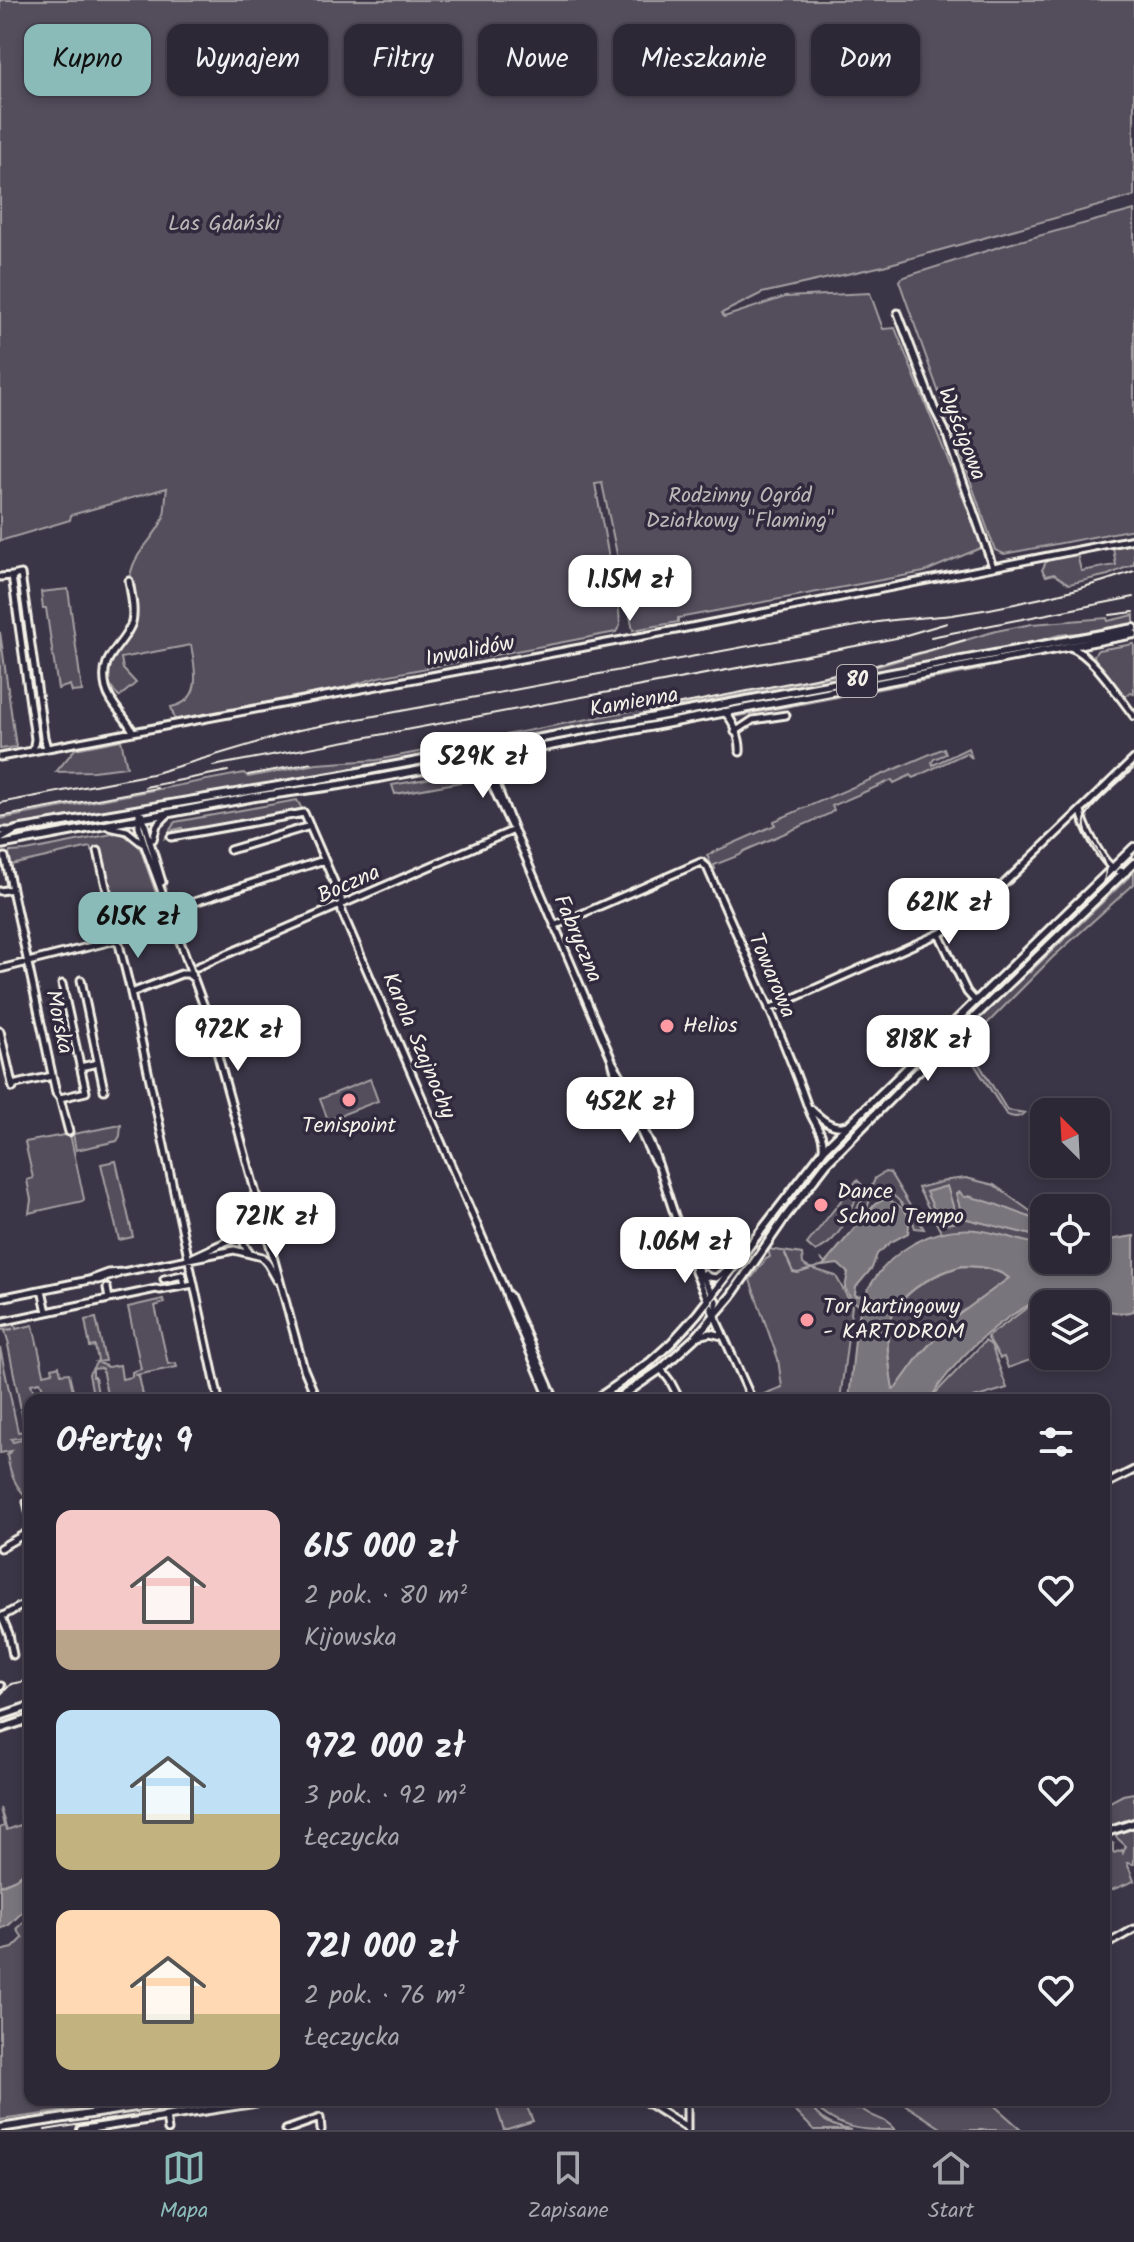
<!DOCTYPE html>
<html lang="pl">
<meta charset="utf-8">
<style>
:root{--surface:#2c2835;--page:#383441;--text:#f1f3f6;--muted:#a6a6ad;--line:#484450;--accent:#8bbbb9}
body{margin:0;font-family:Kalam,sans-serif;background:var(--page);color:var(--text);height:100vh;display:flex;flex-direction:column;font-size:30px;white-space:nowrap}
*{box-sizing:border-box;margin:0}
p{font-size:26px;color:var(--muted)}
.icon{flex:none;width:44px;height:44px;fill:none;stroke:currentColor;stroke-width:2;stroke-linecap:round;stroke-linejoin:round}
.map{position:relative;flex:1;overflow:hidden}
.side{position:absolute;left:24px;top:1394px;width:1086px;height:712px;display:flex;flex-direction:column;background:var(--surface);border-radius:16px;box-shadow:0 4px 12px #0003,0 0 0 2px var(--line)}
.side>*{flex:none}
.banner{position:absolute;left:24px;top:24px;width:1086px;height:72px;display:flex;gap:16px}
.needle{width:52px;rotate:336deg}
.tools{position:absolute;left:1030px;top:1098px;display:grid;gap:16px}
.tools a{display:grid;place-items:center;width:80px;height:80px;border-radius:16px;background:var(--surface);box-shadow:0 4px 12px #0003,0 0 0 2px var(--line);font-size:40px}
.price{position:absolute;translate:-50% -68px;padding:0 18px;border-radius:16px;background:#fff;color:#222;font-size:26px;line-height:52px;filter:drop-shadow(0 2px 4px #0008)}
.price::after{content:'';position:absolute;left:50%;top:48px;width:24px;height:18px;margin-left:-12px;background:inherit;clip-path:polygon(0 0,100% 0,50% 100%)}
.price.on{background:var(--accent);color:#111}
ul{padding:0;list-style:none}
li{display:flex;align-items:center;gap:24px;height:200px;padding:0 32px}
li span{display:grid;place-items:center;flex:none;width:224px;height:160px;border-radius:16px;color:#555}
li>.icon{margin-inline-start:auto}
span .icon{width:96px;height:96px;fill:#fffc;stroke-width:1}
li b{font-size:34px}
h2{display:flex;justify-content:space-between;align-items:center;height:96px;padding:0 32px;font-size:34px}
.pill{padding:0 28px;border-radius:16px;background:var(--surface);box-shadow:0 4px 12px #0003,0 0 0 2px var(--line);font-size:28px;line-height:72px}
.pill.on{background:var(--accent);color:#111}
.menu{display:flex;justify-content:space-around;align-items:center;height:112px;border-top:2px solid var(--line);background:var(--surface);font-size:22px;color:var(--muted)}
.menu a{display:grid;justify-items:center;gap:4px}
.menu .on{color:var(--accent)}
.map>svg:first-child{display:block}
.green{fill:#534e5c;stroke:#a4a0a2;stroke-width:2}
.water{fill:#78747b;stroke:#aaa6a7;stroke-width:2;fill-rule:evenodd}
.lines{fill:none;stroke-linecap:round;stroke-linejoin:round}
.stream{stroke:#aaa6a7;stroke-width:2}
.minor-casing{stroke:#f4f1e8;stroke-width:11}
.major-casing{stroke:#f4f1e8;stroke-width:12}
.minor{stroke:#2f2a3d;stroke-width:5}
.major{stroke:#2f2a3d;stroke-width:6}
.tram{stroke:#f4f1e8;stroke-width:2}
.rail{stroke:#f4f1e8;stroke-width:2}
.poi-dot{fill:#ff9aa2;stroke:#2f2a3d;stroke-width:3}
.labels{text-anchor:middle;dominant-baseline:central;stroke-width:7;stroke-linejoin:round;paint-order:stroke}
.shield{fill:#2f2a3d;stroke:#b9b5b5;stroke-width:2}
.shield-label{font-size:20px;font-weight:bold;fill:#f4f1e8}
.park-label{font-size:22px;fill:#bcb8b7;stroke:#2f2a3d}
.street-label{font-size:22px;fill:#f4f1e8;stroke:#2f2a3d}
.poi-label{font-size:22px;fill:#f4f1e8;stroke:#2f2a3d;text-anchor:start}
</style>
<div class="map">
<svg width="1134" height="2130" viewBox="0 0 1134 2130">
<rect width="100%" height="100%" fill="#3b3647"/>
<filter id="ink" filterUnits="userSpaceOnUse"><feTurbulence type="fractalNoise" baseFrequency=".0125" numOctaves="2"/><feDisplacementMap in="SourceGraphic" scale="16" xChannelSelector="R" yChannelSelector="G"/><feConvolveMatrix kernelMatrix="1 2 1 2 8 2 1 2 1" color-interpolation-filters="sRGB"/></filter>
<g filter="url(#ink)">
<path class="green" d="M0,0H1134V196L883,266L762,293L722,313L724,317L785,297L870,293L883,329L895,328L983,547L924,572L678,618V622L633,630L602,483L595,484L619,611L620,625L616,632L379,677L337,690L175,720L171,707C204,701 195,669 191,645L121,658L123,669L136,683L119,697C87,661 130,650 134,622C136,606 128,588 131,572C136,551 155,538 163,519C166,511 165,498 167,488L71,515L70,520L0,541Z
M1134,210V529L1004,554L995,550L899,281L901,278L1005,245Z
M1134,544V564L1108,575L1069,584L1054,574L1046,576L1042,570L1047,560L1077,554L1081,571L1116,565L1113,548Z
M68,589L82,691L72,692L70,685L58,689L46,608H43L41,592Z
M1134,615V624L1096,631L1059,635L1016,647L627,720L425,750V755L416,759C279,784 141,804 4,830L0,826V819L244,773L248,777L317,764L377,760L645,708L650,712L869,669L996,631L1032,624L1107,618L1108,621Z
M1134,630V631L492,754L494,752L589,731L676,717Z
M0,632L16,747L0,749Z
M1134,644V694L1131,692L1125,697L1095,659L1094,655L1098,650Z
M979,669H984L734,717L739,712L918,678Z
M121,740L127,767L93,771L56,772L75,749Z
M944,748L946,754L934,759L932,762L933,765L968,748L972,758L966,753L913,778L911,775L894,783L892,780L832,806L834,810L829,814L744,851L740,855L714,865L715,869H713L707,855L775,825L774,821Z
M468,754L469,758L330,784L145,814L234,795Z
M478,770L481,772L483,778L395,794L392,785Z
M297,800L302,809L294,810V812L262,819L259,817L184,832L182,828L173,830L174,834L165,838L175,822Z
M117,833L127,835L134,841L136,840L139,845L165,919L170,926L168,929L165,923L120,931L98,847H95L92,851L90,847L11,865L9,855L10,852L26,851Z
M1134,872V884L1052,958L967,1044L1007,1110L1025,1113C1019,1118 1012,1118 1006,1114L960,1042L961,1038L959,1039L960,1035L1045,952L1050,951L1029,973Z
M370,1079L378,1101L328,1120L320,1099Z
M121,1125L120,1136L117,1141L76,1150L73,1134Z
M70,1134L84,1199L83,1201L29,1213L31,1200L27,1180L33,1178L25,1142Z
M116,1161L133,1237L119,1240L101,1164Z
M885,1172L890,1173L924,1229L915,1228C912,1216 895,1189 881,1192C878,1193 872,1198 870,1199C868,1208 865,1213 857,1216L855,1214C859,1199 873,1190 875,1178Z
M966,1178L994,1185L1044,1221V1224C1020,1211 994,1206 969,1196L963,1218L1044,1238V1245L1022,1242L982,1231L941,1232L918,1188L949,1180Z
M857,1180L863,1186C849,1209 843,1241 815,1251L807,1244Z
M768,1249L802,1254L803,1264L807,1267L836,1276L852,1306L840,1400H755L754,1398L782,1387L778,1359L750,1280L766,1259L770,1257Z
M962,1266C978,1266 996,1269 1009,1278L953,1319L920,1355L896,1388L892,1389C891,1370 886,1349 888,1331C892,1296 931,1275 962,1266Z
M1059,1293L1072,1297L1080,1304H1044V1356H1046L1043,1357L1041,1356L1008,1368L1004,1357L1000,1358L987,1337L1031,1305Z
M163,1299L164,1303L155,1306L168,1364L176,1363L177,1367L136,1375L139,1376L144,1400H108L102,1368L93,1369V1377H95L99,1400H94L89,1374L98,1360L95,1346L90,1347L85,1320L96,1318L105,1361L97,1362L108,1367L120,1365L122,1379L132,1377V1372L141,1369L128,1307Z
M15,1324L16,1329L33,1325L44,1374L53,1372L52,1368L59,1366L61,1374L69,1373L75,1400H44L42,1386L40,1382L31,1384L37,1400H30V1436L11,1439L13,1442L25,1439L27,1448L30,1450V1500C15,1487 10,1474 7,1455L11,1451L0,1453V1348L18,1432L26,1431V1427L28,1426L24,1424L8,1345L9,1344L5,1331L13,1329L0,1330V1327Z
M985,1341L991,1345L1007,1388L967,1400H929Z
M1134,1793V1820L1104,1830V1805L1123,1795Z
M0,1808L7,1830L26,1823L25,1819L30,1820V1867L16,1879L0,1886V1828L4,1826Z
M1134,1828V1864L1127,1863L1134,1881L1104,1893V1857L1112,1853L1104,1855V1838L1114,1844V1853L1122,1850L1123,1853L1126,1846L1116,1837L1117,1834Z
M30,1917V2100H101L103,2106L0,2120V1951L13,1948L23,1938L17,1929Z
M494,2100H524L533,2121L504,2130Z
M763,2100H804C823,2118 823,2125 851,2130H814C800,2117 786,2095 765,2102Z
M808,2100H835L841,2109H862C875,2120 883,2116 895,2130C855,2130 837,2129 808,2100Z
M898,2100H988L1022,2130H944Z"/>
<path class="water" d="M947,1186L957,1219L954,1223L941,1224L926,1192Z
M960,1192L964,1197C975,1195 1031,1217 1044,1224V1238L963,1218L956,1194Z
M887,1198C905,1210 912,1211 908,1233L891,1242L877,1254L872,1268L856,1287L855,1294L856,1296L865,1295C887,1251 933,1223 983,1231C1004,1234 1023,1243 1044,1245V1260H1096V1242L1134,1236V1311C1107,1320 1085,1294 1059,1293C1051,1292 1043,1298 1036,1301C992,1324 956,1359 929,1400H849L856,1329L861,1307L851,1299L845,1288L848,1273L838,1264L823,1266L875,1204ZM962,1266C978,1266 997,1268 1009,1278L953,1319L920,1355L896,1388L893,1389C890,1371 886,1349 888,1331C892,1296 931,1274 962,1266Z
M30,1867V1905L8,1926L0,1929V1886L16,1879Z"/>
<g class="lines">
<path class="stream" d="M785,1254L793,1272L798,1273L824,1265
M821,1259L825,1264"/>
<g class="minor-casing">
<path id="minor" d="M898,313L934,408L945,430L993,567
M0,577L12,576
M129,581C131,593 136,613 131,625C120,650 99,656 106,688C110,705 126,716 133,732
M1070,647C1093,655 1118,696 1134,716
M724,712C734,720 741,740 740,752
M735,732L753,720L786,715
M485,748L491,756L496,784L514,830L612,1060C614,1075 621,1084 627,1097C636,1119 643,1142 656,1163
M485,748L482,758L483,766L511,826
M33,751L35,739L12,576L21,574L44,737L47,748
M0,757L681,629L1134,539
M139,810V827L145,846L206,1012L304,1369L317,1400
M1081,810C1083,824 1101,860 1113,868C1118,872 1120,871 1126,872
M142,815L162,882
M109,827L127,831L142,843
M0,831H15
M171,837L304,813L341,898L342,912L505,1290L508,1300L550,1400
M153,839L157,825L168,814
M230,850L310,826
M98,851L117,935L116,940L119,944L130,988L219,1400
M5,857L56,1093L60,1098
M0,891L12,889
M182,906L324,860
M554,926L701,862L707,867C742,947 780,1027 809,1110C814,1124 825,1134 823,1149
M939,934L967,992L975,1001
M197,967L514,830
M0,969L116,940
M81,980L104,1090
M62,984L86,1092L60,1098L69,1132
M131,993L181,974H188L193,978
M769,1009L963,923L1134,759
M0,1031L13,1088
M612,1061L623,1079L624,1088
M80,1067L98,1063
M12,1085L52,1076
M811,1109C820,1118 833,1130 846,1125
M638,1120C656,1148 663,1182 674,1213C681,1233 692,1252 695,1272L752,1400
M249,1252C237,1239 250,1229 253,1215C255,1208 255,1201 254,1195
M193,1257L251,1230L259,1229L267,1235
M694,1262L716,1301V1315
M704,1274L709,1277L716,1278L729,1268
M164,1279L182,1275L184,1285
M89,1280L108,1273L123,1272L234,1250L262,1257L268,1264L277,1280
M107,1288L109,1299
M42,1290L47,1312
M509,1295L555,1400
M0,1298L89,1280H98L118,1274
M0,1322L156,1289L160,1290L194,1284
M698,1336L710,1333L722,1336
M661,1369L670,1381L680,1400
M1104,1485L1134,1470
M27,1502L30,1514
M0,1548L30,1531
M1,1617L30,1601
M2,1617L9,1634L13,1655
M0,1687L1,1686
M1104,1946L1134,1929
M103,2100L107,2112
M643,2100L687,2128
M166,2117L168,2130
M286,2130L320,2118L321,2130
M687,2130V2100"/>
</g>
<g class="major-casing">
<path id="major" d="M0,839L16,830L40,826L337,776L1134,628
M0,845L255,797L340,785L471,761L1134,634
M595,1400L650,1362L671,1343L697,1314L825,1148L1134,847
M616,1400L661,1369L697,1336L731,1296L786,1216L827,1163L906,1083L1134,863
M0,1716L30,1706
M0,1729L30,1719
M1104,1833L1134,1823
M0,2128L181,2100
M81,2130L272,2100"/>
</g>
<use href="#minor" class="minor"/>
<use href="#major" class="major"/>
<path class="tram" d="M1101,886C1119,858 1077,840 1086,817C1090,805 1124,778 1134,768
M604,1400L655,1364L691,1329L812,1171L847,1132L1134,853
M0,1695L11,1684L30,1680
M0,1725L30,1714
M45,2130L230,2100"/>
<path class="rail" d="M1110,615L1134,612
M931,637L1134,597
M650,710L866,668L965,640
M213,766L866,644L896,638L947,623
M248,775L312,763
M145,787L228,771
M0,803L152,774L299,730L878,622C902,618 927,618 952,615C1014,606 1075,592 1134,571
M0,817L157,788"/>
</g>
</g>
<g class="poi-dot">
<circle cx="667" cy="1026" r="8"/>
<circle cx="349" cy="1100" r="8"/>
<circle cx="821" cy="1205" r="8"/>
<circle cx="807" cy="1320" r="8"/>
</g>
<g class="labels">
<rect class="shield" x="837" y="665" width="40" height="32" rx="6"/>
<g class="shield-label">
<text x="857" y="681">80</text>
</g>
<g class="park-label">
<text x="224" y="224">Las Gdański</text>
<text x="740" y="496">Rodzinny Ogród<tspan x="740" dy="25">Działkowy "Flaming"</tspan></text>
</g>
<g class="street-label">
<text transform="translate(961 434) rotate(69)">Wyścigowa</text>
<text transform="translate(470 652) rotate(-11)">Inwalidów</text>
<text transform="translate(634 703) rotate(-10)">Kamienna</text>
<text transform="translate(349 885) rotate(-24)">Boczna</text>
<text transform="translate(577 939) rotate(67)">Fabryczna</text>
<text transform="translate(771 976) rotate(67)">Towarowa</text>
<text transform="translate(58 1022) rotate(78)">Morska</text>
<text transform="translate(418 1046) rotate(67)">Karola Szajnochy</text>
</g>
<g class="poi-label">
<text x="683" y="1026">Helios</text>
<text x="349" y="1126" text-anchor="middle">Tenispoint</text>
<text x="837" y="1192">Dance<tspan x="837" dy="25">School Tempo</tspan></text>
<text x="823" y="1307">Tor kartingowy<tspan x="823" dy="25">- KARTODROM</tspan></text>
</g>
</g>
</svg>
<div class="tools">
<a><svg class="needle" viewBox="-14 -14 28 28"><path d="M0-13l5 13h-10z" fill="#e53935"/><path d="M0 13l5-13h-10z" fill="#a6a6ad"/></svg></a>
<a><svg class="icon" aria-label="locate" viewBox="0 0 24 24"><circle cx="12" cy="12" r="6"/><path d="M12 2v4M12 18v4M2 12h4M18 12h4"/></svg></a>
<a><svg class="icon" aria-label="layers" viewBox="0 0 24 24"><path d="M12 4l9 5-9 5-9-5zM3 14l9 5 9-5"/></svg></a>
</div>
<b class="price" style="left:630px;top:623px">1.15M zł</b>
<b class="price" style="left:483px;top:800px">529K zł</b>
<b class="price" style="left:949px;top:946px">621K zł</b>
<b class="price on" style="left:138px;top:960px">615K zł</b>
<b class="price" style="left:238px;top:1073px">972K zł</b>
<b class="price" style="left:928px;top:1083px">818K zł</b>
<b class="price" style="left:630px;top:1145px">452K zł</b>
<b class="price" style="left:276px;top:1260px">721K zł</b>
<b class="price" style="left:685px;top:1285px">1.06M zł</b>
<div class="banner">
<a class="pill on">Kupno</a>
<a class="pill">Wynajem</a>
<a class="pill">Filtry</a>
<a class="pill">Nowe</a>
<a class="pill">Mieszkanie</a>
<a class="pill">Dom</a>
</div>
<section class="side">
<h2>Oferty: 9<svg class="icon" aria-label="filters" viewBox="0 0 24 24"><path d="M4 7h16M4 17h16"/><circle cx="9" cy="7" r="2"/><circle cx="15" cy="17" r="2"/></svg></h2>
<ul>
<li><span style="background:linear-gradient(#f6c9c9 75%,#b9a48a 0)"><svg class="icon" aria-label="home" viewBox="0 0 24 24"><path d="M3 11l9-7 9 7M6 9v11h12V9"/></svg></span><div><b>615 000 zł</b><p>2 pok. · 80 m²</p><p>Kijowska</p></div><svg class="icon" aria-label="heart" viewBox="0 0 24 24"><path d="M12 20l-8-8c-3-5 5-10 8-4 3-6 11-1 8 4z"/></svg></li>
<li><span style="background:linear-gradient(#bfe0f5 65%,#c2b280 0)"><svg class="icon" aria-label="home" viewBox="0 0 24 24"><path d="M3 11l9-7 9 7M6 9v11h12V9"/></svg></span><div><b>972 000 zł</b><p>3 pok. · 92 m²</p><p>Łęczycka</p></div><svg class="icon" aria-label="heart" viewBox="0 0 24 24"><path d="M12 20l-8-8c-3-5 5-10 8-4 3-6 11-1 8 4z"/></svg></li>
<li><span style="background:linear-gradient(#ffd9b3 65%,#c2b280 0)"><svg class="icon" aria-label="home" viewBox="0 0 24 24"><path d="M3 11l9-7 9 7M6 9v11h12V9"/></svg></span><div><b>721 000 zł</b><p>2 pok. · 76 m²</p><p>Łęczycka</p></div><svg class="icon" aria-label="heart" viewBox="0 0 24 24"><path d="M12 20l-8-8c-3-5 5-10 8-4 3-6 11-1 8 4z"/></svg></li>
</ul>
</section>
</div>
<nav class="menu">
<a class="on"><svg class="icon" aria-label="map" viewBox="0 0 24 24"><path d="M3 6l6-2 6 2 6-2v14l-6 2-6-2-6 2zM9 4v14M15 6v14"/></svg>Mapa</a>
<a><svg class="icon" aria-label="saved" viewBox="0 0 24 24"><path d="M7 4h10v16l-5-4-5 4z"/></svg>Zapisane</a>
<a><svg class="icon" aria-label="home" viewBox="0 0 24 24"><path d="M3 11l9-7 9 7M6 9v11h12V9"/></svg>Start</a>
</nav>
